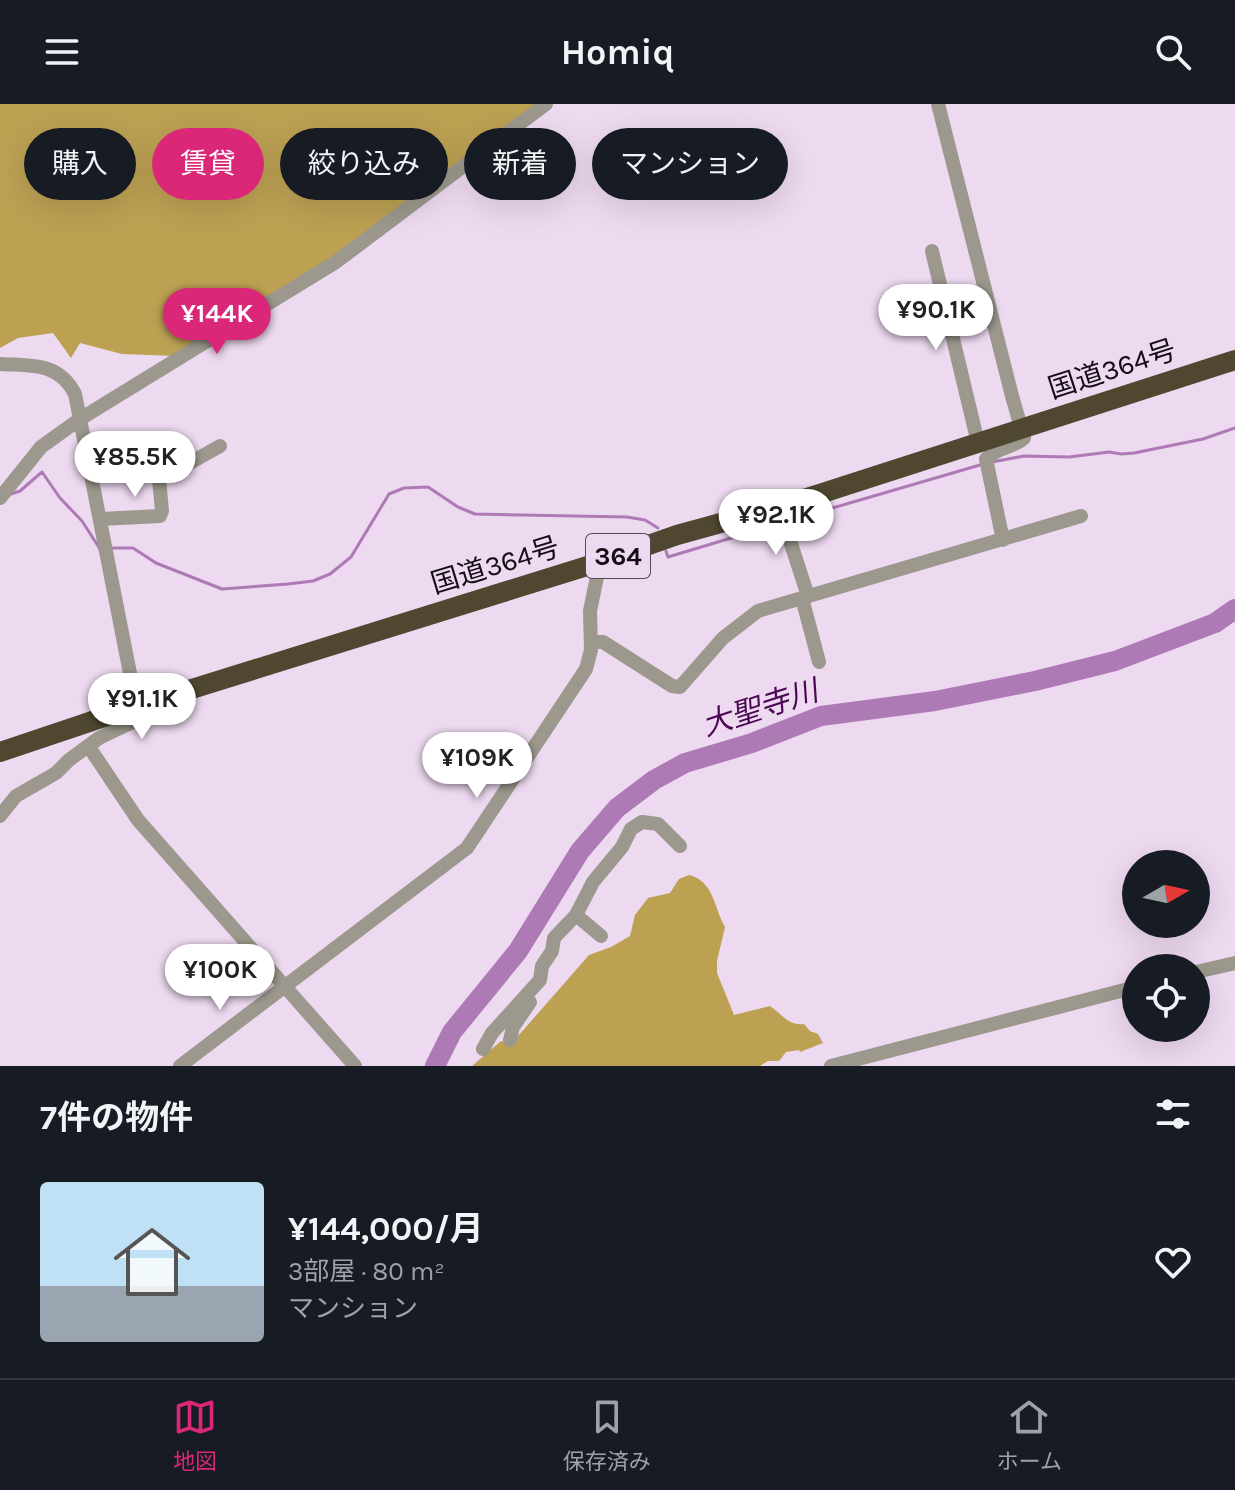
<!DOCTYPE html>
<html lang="ja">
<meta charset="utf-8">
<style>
:root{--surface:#171b24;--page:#242831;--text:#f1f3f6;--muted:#9ea1a6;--line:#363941;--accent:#db2777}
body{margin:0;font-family:Karla,"Noto Sans JP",sans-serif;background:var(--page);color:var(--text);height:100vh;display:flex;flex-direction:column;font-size:30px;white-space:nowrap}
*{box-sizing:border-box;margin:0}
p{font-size:26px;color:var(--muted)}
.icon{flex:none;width:44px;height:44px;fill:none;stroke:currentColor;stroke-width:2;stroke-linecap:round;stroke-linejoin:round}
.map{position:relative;height:962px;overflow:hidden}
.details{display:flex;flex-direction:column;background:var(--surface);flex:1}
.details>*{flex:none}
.guide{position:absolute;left:24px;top:24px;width:800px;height:72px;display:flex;gap:16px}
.needle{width:52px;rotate:81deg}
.fabs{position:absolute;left:1122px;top:746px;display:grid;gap:16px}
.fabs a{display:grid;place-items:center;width:88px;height:88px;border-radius:50%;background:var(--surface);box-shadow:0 8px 32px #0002;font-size:40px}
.price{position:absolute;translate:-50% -68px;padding:0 18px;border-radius:28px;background:#fff;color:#222;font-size:26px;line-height:52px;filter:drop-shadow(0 2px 4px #0008)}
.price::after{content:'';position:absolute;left:50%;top:48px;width:24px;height:18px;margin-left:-12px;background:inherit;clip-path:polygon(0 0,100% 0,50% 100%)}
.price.selected{background:var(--accent);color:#fff}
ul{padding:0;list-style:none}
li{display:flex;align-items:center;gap:24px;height:200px;padding:0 40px}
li+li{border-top:2px solid var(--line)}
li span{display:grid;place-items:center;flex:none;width:224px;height:160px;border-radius:8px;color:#555}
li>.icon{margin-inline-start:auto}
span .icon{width:96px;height:96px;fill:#fffc;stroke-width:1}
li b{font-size:34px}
h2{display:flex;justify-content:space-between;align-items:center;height:96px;padding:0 40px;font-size:34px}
.chip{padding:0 28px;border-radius:36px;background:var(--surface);box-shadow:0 8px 32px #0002;font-size:28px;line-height:72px}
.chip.selected{background:var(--accent);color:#fff}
header{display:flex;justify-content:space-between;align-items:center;height:104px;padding:0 40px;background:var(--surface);font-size:36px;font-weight:700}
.tab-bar{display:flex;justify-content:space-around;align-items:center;height:112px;border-top:2px solid var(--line);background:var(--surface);font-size:22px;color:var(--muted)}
.tab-bar a{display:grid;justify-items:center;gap:4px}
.tab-bar .selected{color:var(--accent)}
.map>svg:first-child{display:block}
.forest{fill:#bca153}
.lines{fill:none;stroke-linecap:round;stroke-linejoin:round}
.stream{stroke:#ae7ab5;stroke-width:3}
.river{stroke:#ae7ab5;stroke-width:20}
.minor{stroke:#9c988d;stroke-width:14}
.highway{stroke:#4f4730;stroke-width:20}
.labels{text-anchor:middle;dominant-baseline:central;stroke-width:6;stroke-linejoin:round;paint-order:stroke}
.shield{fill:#edd9f0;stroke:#554a57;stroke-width:2}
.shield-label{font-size:26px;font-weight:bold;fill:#140d15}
.street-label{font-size:28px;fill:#140d15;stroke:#edd9f0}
.water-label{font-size:30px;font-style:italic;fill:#4b0753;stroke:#edd9f0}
</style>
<header><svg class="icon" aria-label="menu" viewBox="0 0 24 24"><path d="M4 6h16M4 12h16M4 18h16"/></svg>Homiq<svg class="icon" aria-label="search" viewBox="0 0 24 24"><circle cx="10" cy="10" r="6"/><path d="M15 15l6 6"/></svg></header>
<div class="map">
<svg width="1235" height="962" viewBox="0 0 1235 962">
<rect width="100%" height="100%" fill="#edd9f0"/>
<path class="forest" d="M0,0H540L358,137L176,252L122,250L80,239L71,254L53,229L18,234L0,244Z
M689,771C714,777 714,804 725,823L717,857V869L734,911L770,902C782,910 788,922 804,920L810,927L818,930L823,939L800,948L799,946L786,948L779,957H768L760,962H472L501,937L512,939L589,851L611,843L630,832L635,811L648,794L670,789L679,775Z"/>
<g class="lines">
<path class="stream" d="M992,358L1024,352L1069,353L1109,348L1121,350L1134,349L1203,335L1235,324
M11,390L20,387L42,368L60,394L82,417L100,445
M788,417L980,361
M112,444H133L156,459L222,485L288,480L313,477L330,470L351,453L389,390L404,384L428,383L458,403L475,410L627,413L645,416L658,424
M666,447L668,453L781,419"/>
<path class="river" d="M435,962L452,928L518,847L580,747L617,704L654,676L685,659L752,639L821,612L935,597L1035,577L1115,557L1215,519L1235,505"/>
<path class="minor" d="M938,0L1012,292L1024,334C1013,344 995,344 986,355L1003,436
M932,147L978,339
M0,260C32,262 59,258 75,290L139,615L99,634L69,656L56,669L16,692L0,712
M91,372L188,360L220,342
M0,394L41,343L80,315L336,158L546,0
M779,403L808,492
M100,415L160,412L162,407L158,364
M802,494L819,558
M592,538H603L672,582L680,583L723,534L758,507L1081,412
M89,643L138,716L355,962
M576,811L601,832
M1196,868L1235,859
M510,936L513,923L530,898
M483,945L492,929L540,876L542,862L552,847L554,834L576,811L593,778L622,743L631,725L642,718L658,720L680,742
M180,962L467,744L586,565L591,546L590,507L600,458
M831,962L1136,883"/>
<path class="highway" d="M0,648L137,602L600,458L677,431L779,403L1235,256"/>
</g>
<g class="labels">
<rect class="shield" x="586" y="430" width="64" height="44" rx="6"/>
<g class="shield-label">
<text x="618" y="452">364</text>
</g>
<g class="street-label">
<text transform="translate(1112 265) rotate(-18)">国道364号</text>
<text transform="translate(495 461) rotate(-17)">国道364号</text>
</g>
<g class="water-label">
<text transform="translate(760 604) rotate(-18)">大聖寺川</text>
</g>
</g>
</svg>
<div class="fabs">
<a><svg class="needle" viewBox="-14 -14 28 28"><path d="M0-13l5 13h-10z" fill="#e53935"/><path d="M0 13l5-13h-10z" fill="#9ea1a6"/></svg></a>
<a><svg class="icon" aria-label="locate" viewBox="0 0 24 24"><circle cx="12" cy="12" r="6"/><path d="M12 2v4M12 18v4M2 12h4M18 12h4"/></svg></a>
</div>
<b class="price" style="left:936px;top:248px">¥90.1K</b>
<b class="price selected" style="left:217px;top:252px">¥144K</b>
<b class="price" style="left:135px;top:395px">¥85.5K</b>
<b class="price" style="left:776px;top:453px">¥92.1K</b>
<b class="price" style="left:142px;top:637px">¥91.1K</b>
<b class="price" style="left:477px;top:696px">¥109K</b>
<b class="price" style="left:220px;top:908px">¥100K</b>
<div class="guide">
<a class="chip">購入</a>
<a class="chip selected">賃貸</a>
<a class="chip">絞り込み</a>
<a class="chip">新着</a>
<a class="chip">マンション</a>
</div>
</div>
<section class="details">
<h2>7件の物件<svg class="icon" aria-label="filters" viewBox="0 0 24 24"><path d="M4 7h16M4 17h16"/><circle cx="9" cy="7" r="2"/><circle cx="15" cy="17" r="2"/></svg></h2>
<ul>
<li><span style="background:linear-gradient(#bfe0f5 65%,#9aa5b1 0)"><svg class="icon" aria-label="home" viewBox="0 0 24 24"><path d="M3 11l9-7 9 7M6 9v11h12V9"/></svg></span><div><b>¥144,000/月</b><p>3部屋 · 80 m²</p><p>マンション</p></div><svg class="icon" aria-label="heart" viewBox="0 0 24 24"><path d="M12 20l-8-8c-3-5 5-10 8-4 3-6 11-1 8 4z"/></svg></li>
</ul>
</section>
<nav class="tab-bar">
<a class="selected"><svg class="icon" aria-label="map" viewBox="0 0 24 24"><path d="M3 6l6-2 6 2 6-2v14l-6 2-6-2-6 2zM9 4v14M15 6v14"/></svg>地図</a>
<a><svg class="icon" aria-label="saved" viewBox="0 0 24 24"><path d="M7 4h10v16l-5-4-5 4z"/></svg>保存済み</a>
<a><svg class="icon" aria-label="home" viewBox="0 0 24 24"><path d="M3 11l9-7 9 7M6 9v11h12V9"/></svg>ホーム</a>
</nav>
